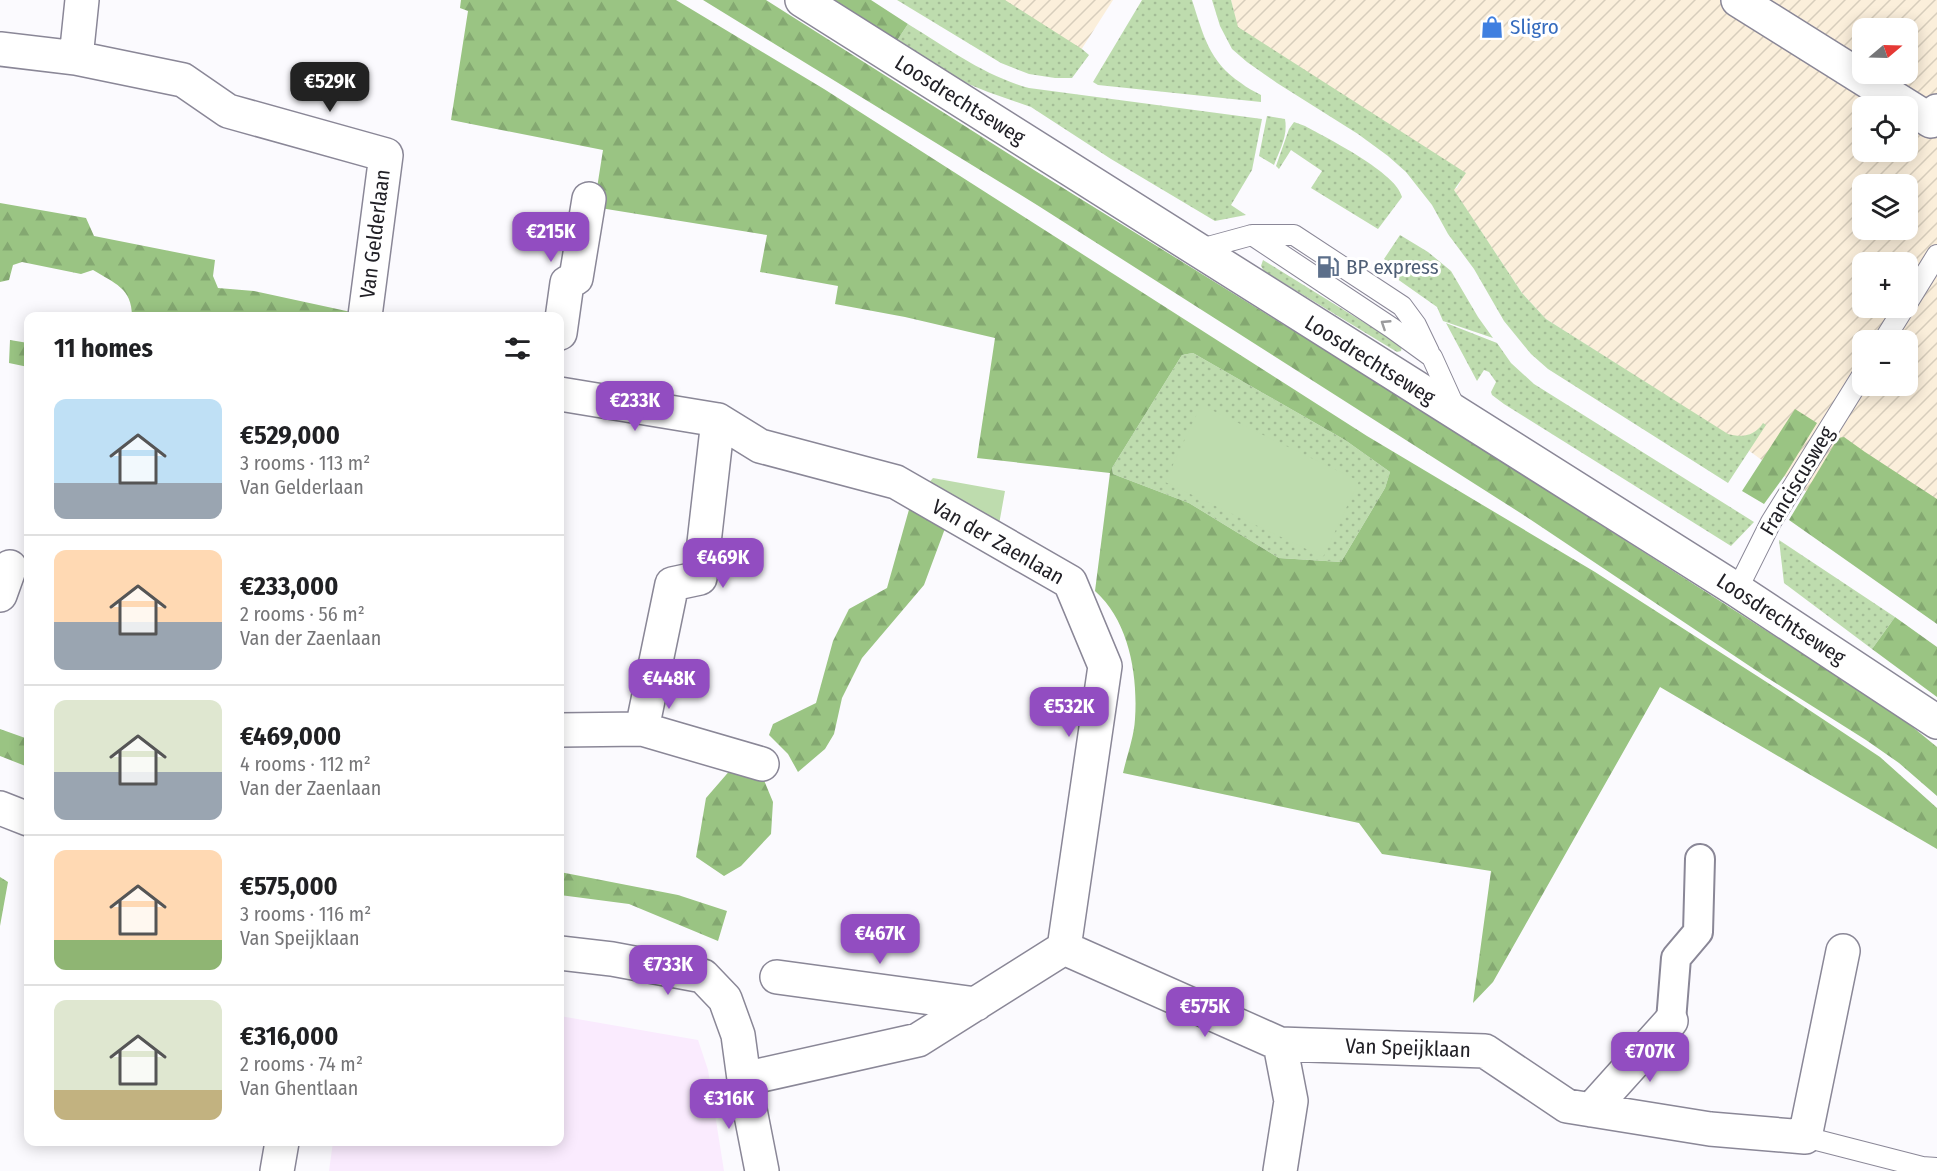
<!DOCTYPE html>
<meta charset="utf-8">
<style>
:root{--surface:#fff;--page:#f6f6f6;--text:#202124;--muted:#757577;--line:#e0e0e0;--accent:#924dc1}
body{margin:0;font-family:"Fira Sans Condensed",sans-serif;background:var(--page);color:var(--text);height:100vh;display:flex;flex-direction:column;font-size:22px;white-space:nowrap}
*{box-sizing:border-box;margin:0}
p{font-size:20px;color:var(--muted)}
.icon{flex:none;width:33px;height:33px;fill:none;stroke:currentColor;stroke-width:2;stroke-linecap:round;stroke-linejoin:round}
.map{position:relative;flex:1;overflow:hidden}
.panel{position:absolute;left:24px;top:312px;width:540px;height:834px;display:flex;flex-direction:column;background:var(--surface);border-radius:12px;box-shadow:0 3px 15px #0003}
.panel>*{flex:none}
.needle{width:39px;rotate:71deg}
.controls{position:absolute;left:1852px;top:18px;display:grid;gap:12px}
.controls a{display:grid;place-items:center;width:66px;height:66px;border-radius:12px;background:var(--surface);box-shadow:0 3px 15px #0003;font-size:30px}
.price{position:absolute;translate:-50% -51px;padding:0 14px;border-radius:12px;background:var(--accent);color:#fff;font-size:20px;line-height:39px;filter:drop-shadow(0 2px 3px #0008)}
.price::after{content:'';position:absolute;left:50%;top:36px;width:18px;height:14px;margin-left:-9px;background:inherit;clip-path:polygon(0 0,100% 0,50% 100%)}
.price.selected{background:#222;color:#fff}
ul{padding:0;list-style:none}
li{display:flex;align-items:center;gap:18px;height:150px;padding:0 30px}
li+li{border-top:2px solid var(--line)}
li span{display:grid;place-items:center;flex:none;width:168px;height:120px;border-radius:12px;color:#555}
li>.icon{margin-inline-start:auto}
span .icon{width:72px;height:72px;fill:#fffc;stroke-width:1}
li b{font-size:26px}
h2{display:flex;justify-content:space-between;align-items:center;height:72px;padding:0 30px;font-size:26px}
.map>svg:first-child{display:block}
.industrial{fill:url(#industrial-furrows);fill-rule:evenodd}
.education{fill:#faebfe}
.grass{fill:url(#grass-dots)}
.forest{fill:url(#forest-firs);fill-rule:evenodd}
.garden{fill:#bedcae}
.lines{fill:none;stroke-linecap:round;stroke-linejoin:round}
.service-casing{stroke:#8a8797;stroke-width:22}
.pedestrian-casing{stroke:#8a8797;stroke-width:32}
.minor-casing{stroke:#8a8797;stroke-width:36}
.secondary-casing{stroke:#8a8797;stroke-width:36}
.service{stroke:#fff;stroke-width:20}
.pedestrian{stroke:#fff;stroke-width:28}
.minor{stroke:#fff;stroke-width:33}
.secondary{stroke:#fff;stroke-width:33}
.oneway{stroke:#9b9b9d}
.labels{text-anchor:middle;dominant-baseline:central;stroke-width:6;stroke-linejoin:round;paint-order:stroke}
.shop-label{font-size:21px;fill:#366cbe;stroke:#fff;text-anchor:start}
.street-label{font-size:21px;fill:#212026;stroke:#fff}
.service-label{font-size:21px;fill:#4e5e75;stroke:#fff;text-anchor:start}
</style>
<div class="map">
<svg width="1937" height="1171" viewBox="0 0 1937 1171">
<defs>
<pattern id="industrial-furrows" width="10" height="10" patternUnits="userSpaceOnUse" patternTransform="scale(1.5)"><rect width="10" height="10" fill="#fbefdb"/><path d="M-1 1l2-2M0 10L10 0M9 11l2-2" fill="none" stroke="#d7cdbc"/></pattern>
<pattern id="grass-dots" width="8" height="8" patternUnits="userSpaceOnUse" patternTransform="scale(1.5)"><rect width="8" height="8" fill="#bedcae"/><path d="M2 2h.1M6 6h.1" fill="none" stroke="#a3bc96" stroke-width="1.8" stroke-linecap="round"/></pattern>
<pattern id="forest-firs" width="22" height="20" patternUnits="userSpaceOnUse" patternTransform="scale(1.5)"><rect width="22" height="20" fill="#9ac483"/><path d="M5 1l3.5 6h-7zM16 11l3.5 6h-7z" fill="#84a871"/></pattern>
</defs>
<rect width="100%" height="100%" fill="#fbfafe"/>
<path class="industrial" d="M1001,0H1113L1081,50Z
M1231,0H1937V582L1778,472L1725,433L1546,319L1522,293L1453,189L1457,188L1465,173L1237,27ZM1863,28H1908V74H1863ZM1863,106H1908V152H1863ZM1863,184H1908V230H1863ZM1863,262H1908V308H1863ZM1863,340H1908V386H1863Z"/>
<path class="education" d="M560,1016L698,1040L708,1070L724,1171H329L333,1142H560Z"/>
<path class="grass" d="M897,0H1005L1082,49L1089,55L1072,78H1055L1029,74L1001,63Z
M1142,0H1192C1203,34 1209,62 1241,83C1247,88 1254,91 1261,95V102L1098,85L1093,82Z
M1212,0H1231L1238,27L1466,173L1454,190L1522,293L1546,319L1728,434C1742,438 1755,436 1763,423L1766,425L1728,483L1548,369L1531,354L1504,321L1474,269L1448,234L1432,205L1406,172L1388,156L1358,134L1277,83L1247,62L1232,49L1220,26Z
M908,24C947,48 985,76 1029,88L1262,119L1252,170L1231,205L1246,215L1215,221L1111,159L1031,107L988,92L956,79L896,42Z
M1267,116L1285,119C1288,136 1280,149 1274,165L1259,156Z
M1294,122L1305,126C1327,138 1397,173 1402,197L1378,229L1311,188L1322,171L1291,150L1279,169L1276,166L1289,129Z
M1400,235L1428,252L1451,271L1478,317L1493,338L1443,321L1437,307L1393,276L1398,270L1384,259Z
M1263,260L1402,346L1401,351L1397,352L1264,271L1261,266Z
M1446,323L1497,343L1511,363L1534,384L1754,522L1731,546L1504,404L1492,395L1491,392L1496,382L1489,372L1484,370L1477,381Z
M1193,353L1345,440L1390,472L1385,488L1341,562L1279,558L1189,503L1113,474L1112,468L1182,355Z
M1779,540L1895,617L1872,649L1784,583Z"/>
<path class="forest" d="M461,0H676L824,89L1367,436L1595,572L1779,690L1880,757L1937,808V849L1660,687L1493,982L1473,1003L1491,871L1382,854L1359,823L1123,773C1127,755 1134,737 1135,719C1138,675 1129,621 1095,591L1110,473L977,458L995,338L905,317L835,304L838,286L760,272L767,235L594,207L603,150L451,120L468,11L460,8ZM1193,353L1345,440L1390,472L1385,488L1341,562L1279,558L1189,503L1113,474L1112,468L1182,355Z
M703,0H766L1034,170L1436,419L1898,715L1937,747V796L1899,763L1866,740L1766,677L1522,514L1037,205Z
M822,0H871L908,24L896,42Z
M0,203L86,218L94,236L215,260L213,276L218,288L254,291L351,312L350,316H132C132,288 114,283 93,270L81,274L22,262L13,265L9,280L0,282Z
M10,340L28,343V367L9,363Z
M1795,409L1817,423L1785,475L1764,504L1742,491Z
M1844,437L1865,452L1937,499V624L1789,520L1838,438Z
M910,506L950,515L924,585L862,658L842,698L834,734L825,749L798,772L788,754L769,735L773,724L816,703L833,641L849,609L887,588Z
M1895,617L1937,647V697L1872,649Z
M0,729L28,739V767L0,756Z
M732,768L761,773L773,802L771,834L741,866L724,876L696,857L706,798Z
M560,872L678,895L727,911L718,941L629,904L560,895Z
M0,877L8,882L0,926Z"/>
<path class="garden" d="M1201,405L1359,481L1323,557L1165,482Z
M933,478L1005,491L998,530L925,487Z"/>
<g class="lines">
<g class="service-casing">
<path id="service" d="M1252,235H1294L1402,306L1416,325L1429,352
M1197,250L1252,235L1392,328L1432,357L1456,410
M1908,302L1937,255
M1884,340L1904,308
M1737,590L1771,522L1863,374
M1805,1137L1922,1167L1937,1168"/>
</g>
<g class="pedestrian-casing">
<path id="pedestrian" d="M1671,1021L1676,958L1698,932L1700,859"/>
</g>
<g class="minor-casing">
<path id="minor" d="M1738,0L1931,121L1937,111
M0,49L76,58L183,80L228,111L386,155L365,316
M76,58L82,0
M560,333L567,283L576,278L589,199
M560,394L718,420L760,446L896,482L1070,582L1105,666L1064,948L918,1040L744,1079
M0,595L10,567
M642,729L672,584L700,578L718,420
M560,730L642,729L762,764
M0,808L28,819
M1064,948L1280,1044L1291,1101L1280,1171
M560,953L612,959L703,976L725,999L738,1035L744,1079L762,1171
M777,977L976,1004
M1280,1044L1485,1051L1567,1106L1710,1129L1805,1137L1843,951
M1591,1110L1671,1021
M277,1171L282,1142"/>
</g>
<g class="secondary-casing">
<path id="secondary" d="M802,0L1737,590L1937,722"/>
</g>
<use href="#service" class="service"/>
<use href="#pedestrian" class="pedestrian"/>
<use href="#minor" class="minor"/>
<use href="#secondary" class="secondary"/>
</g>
<defs><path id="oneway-chevron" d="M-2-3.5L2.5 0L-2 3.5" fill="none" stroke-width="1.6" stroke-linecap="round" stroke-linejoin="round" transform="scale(1.5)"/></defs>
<use class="oneway" href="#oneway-chevron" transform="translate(1385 324) rotate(-147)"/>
<defs>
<g id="shop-bare" transform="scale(1.8)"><path d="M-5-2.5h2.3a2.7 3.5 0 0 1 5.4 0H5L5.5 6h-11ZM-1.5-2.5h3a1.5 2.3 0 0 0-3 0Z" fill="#3f7fe0" stroke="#fff" stroke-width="2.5" paint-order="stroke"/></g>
<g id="fuel-bare" transform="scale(1.8)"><path d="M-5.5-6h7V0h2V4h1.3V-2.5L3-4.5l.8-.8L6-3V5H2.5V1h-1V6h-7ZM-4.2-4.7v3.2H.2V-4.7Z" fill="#5c6f8a" stroke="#fff" stroke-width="2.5" paint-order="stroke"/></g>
</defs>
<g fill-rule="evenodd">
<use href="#shop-bare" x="1492" y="27"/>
<use href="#fuel-bare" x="1328" y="267"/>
</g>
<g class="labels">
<g class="shop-label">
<text x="1510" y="27">Sligro</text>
</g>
<g class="street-label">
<text transform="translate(960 100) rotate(32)">Loosdrechtseweg</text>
<text transform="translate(375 234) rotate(-83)">Van Gelderlaan</text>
<text transform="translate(1370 360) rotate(32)">Loosdrechtseweg</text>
<text transform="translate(1797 481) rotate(-59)">Franciscusweg</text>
<text transform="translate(998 542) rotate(30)">Van der Zaenlaan</text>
<text transform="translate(1781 619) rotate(33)">Loosdrechtseweg</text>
<text transform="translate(1408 1048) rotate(2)">Van Speijklaan</text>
</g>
<g class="service-label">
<text x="1346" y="267">BP express</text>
</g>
</g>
</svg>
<div class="controls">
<a><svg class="needle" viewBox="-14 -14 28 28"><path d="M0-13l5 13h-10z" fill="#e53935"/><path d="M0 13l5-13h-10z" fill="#757577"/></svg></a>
<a><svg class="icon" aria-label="locate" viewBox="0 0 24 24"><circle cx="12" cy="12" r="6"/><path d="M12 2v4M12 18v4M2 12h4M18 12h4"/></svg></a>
<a><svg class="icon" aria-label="layers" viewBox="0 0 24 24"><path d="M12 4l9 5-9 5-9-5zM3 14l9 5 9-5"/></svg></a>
<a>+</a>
<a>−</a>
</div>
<b class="price selected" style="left:330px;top:113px">€529K</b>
<b class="price" style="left:551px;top:263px">€215K</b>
<b class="price" style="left:635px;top:432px">€233K</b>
<b class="price" style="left:723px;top:589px">€469K</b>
<b class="price" style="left:669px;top:710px">€448K</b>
<b class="price" style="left:1069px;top:738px">€532K</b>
<b class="price" style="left:880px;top:965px">€467K</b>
<b class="price" style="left:668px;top:996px">€733K</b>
<b class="price" style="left:1205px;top:1038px">€575K</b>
<b class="price" style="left:1650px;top:1083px">€707K</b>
<b class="price" style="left:729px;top:1130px">€316K</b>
<section class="panel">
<h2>11 homes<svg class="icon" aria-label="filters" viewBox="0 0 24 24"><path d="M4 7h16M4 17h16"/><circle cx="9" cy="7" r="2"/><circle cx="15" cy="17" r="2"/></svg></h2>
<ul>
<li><span style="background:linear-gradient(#bfe0f5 70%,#9aa5b1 0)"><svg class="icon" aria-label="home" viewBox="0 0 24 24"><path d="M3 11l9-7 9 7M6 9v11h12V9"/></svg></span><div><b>€529,000</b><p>3 rooms · 113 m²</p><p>Van Gelderlaan</p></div></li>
<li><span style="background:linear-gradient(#ffd9b3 60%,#9aa5b1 0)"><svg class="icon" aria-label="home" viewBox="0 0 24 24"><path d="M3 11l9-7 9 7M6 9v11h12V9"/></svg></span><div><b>€233,000</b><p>2 rooms · 56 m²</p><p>Van der Zaenlaan</p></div></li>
<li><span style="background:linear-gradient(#dfe7d0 60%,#9aa5b1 0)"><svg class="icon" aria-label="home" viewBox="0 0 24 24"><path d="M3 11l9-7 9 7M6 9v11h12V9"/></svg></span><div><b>€469,000</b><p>4 rooms · 112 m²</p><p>Van der Zaenlaan</p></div></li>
<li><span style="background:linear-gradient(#ffd9b3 75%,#8fb573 0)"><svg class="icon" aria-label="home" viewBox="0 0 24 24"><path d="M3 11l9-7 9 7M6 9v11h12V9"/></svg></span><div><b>€575,000</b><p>3 rooms · 116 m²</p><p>Van Speijklaan</p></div></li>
<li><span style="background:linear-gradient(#dfe7d0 75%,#c2b280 0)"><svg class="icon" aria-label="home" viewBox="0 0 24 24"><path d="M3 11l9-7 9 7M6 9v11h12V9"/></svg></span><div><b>€316,000</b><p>2 rooms · 74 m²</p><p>Van Ghentlaan</p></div></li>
</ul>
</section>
</div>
